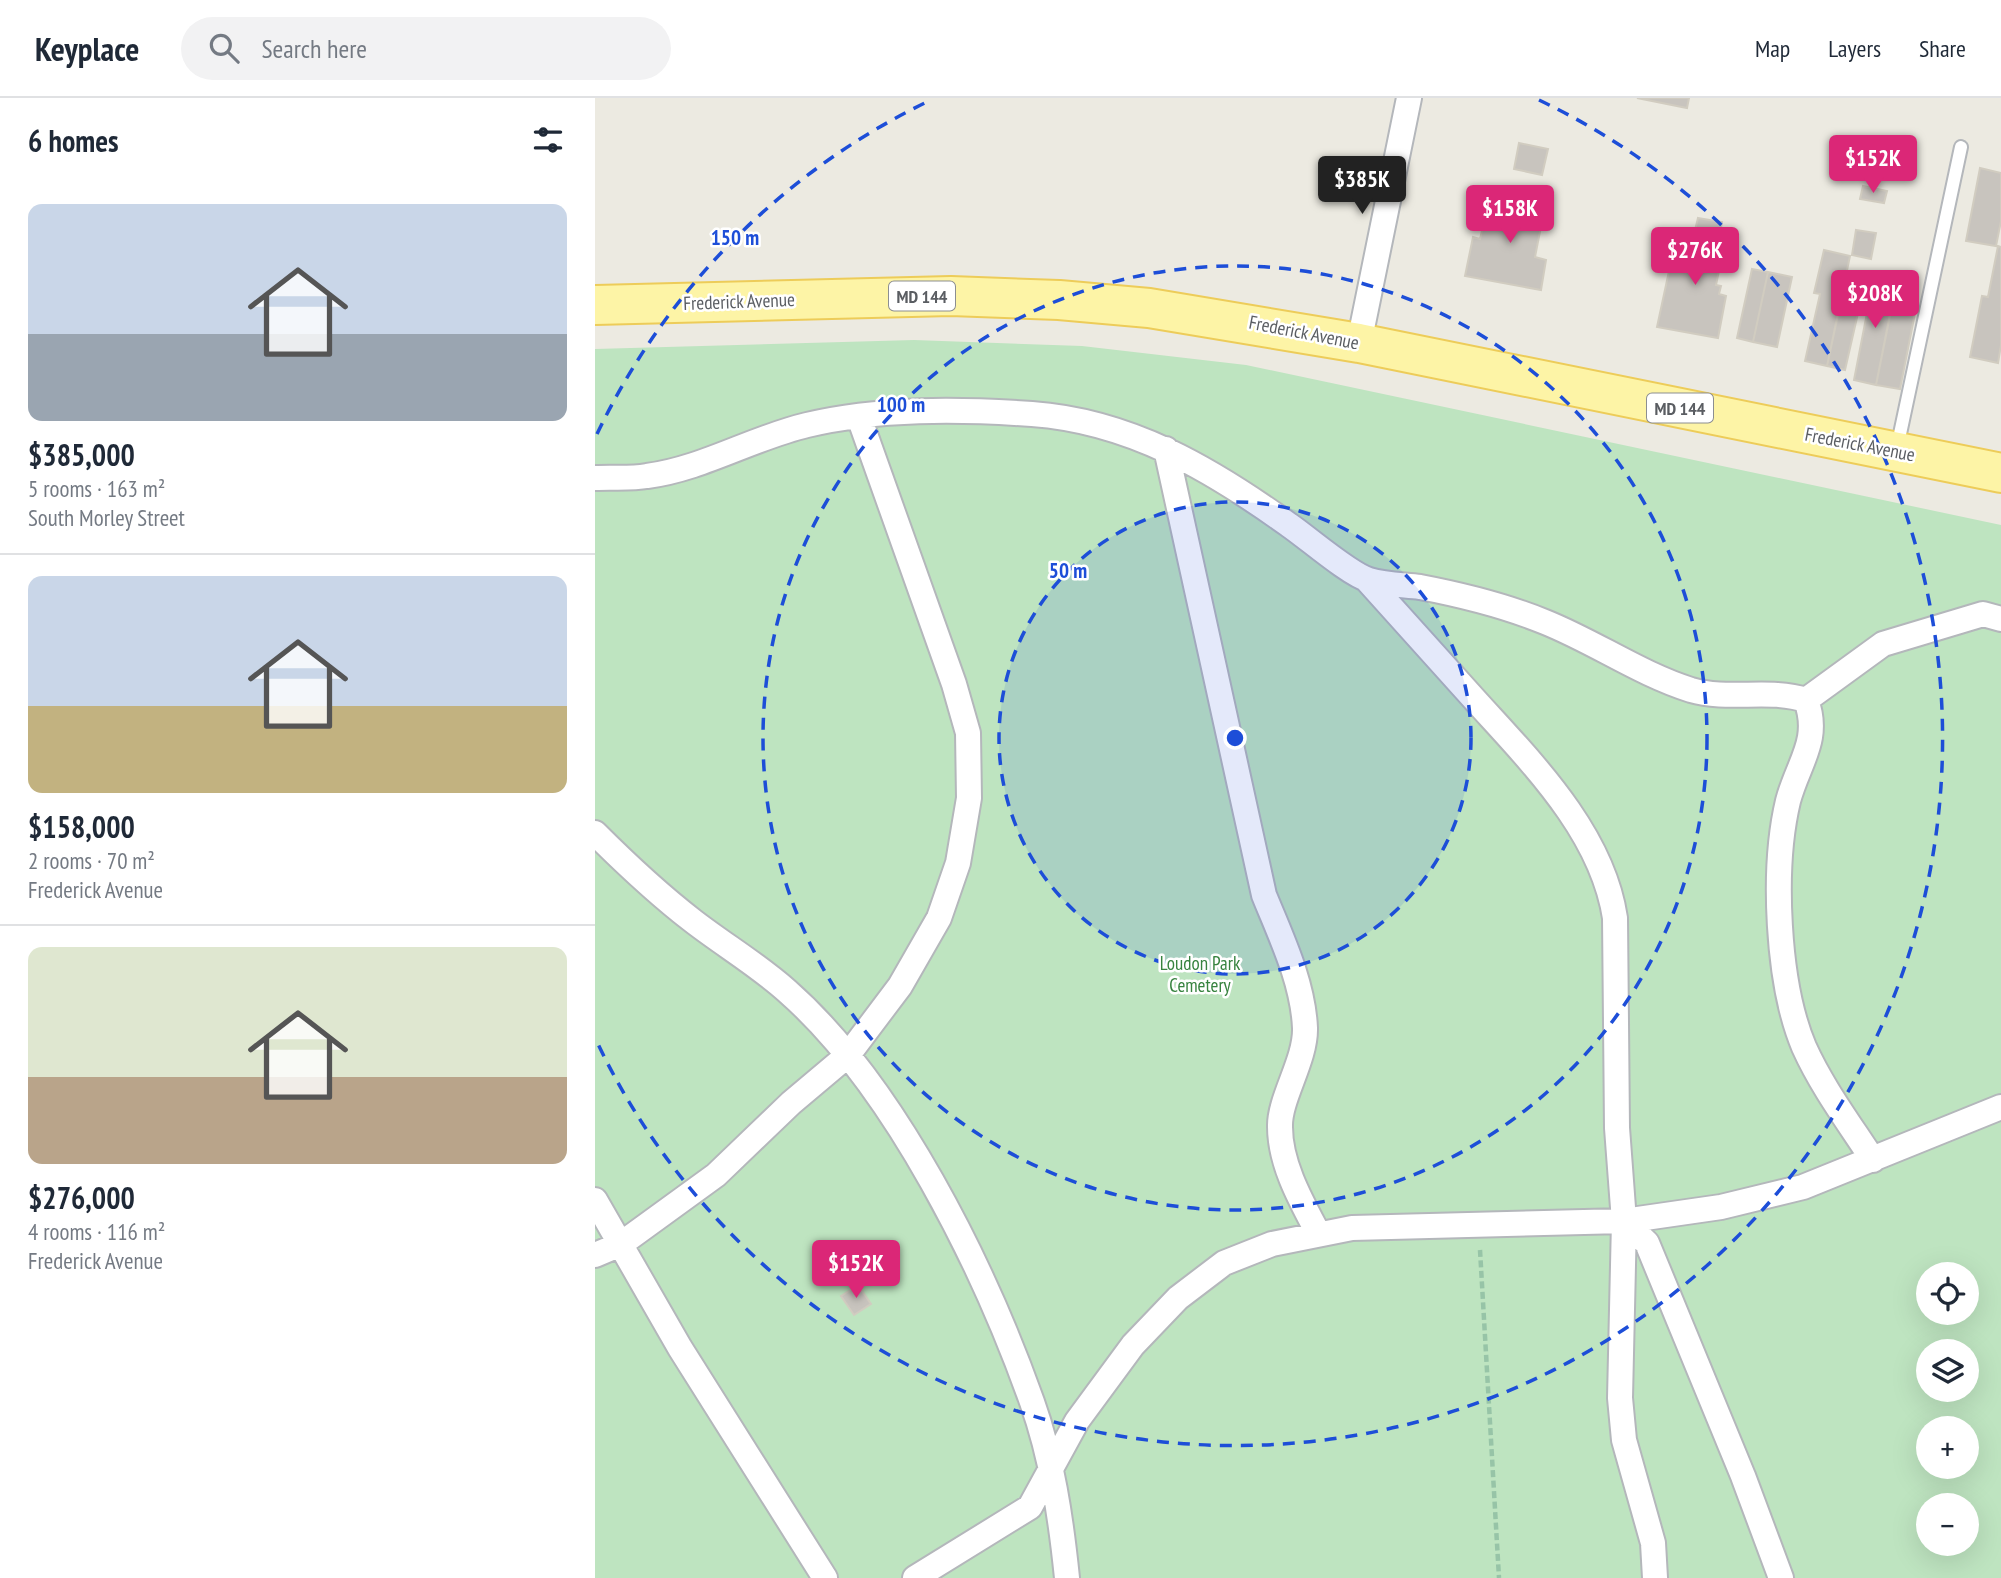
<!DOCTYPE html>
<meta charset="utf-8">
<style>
:root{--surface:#fff;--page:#f2f2f3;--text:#1f2937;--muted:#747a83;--line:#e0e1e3;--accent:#db2777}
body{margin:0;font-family:"PT Sans Narrow",sans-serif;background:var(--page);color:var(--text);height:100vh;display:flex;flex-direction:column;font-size:26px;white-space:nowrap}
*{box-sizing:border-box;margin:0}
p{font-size:23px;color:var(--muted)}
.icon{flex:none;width:38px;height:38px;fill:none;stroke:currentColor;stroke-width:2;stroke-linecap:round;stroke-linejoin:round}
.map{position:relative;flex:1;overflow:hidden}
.panel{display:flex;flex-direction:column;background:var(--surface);width:595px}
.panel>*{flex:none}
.controls{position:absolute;left:1321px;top:1164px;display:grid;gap:14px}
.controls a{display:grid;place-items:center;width:63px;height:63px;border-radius:50%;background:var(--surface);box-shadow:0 7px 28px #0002;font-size:35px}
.price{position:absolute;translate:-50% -60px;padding:0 16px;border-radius:7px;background:var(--accent);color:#fff;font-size:23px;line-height:46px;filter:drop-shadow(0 2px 4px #0008)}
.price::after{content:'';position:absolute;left:50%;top:42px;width:21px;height:16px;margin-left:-10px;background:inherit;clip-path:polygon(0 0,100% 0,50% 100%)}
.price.on{background:#222;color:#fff}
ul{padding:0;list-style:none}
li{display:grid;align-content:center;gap:14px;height:371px;padding:0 28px}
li+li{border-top:2px solid var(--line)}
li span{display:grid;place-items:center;height:217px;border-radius:14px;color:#555}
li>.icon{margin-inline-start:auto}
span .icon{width:126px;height:126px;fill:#fffc;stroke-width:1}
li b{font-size:30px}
h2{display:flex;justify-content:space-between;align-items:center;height:84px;padding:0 28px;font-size:30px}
header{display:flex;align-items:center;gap:42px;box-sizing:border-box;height:98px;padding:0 35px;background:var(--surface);border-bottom:2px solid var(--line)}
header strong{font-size:33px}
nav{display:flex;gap:38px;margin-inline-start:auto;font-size:24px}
.search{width:490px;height:63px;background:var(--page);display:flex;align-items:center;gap:18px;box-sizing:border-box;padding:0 24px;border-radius:38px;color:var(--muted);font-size:26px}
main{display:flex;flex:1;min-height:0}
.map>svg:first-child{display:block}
.green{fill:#bee4c0;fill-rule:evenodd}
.building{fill:#c8c4be;stroke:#d1ccc0;stroke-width:2}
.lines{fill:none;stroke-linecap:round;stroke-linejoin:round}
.lane-casing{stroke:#b4b7bb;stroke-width:16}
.street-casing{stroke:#b4b7bb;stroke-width:28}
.primary-casing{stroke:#edcc59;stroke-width:42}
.path{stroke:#97c4a7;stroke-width:4.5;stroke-dasharray:7 3.5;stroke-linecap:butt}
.lane{stroke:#fff;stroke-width:12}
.street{stroke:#fff;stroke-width:24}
.primary{stroke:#fdf4a6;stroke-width:38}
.ring{fill:none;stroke:#1d4ed8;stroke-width:3.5;stroke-dasharray:12 9}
.labels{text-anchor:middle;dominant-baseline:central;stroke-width:5;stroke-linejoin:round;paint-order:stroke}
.shield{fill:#fff;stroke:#8c8e91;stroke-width:2}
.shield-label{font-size:18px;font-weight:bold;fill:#5a5d62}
.street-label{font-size:19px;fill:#5a5d62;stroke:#fff}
.park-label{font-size:19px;fill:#37833f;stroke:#fff}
.centre{fill:#1d4ed8;stroke:#fff;stroke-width:3.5}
.ring-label{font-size:21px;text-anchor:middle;font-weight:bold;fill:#1d4ed8;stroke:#fff;stroke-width:5;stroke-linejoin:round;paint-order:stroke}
</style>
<header>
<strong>Keyplace</strong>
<div class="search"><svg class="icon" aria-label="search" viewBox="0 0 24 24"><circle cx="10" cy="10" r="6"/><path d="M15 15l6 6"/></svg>Search here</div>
<nav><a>Map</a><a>Layers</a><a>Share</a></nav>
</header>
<main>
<section class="panel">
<h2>6 homes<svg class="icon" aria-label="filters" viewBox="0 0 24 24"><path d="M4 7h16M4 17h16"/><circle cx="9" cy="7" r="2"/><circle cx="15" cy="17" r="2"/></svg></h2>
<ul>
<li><span style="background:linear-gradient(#c9d6e8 60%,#9aa5b1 0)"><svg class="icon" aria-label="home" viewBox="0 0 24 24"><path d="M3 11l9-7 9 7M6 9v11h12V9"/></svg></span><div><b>$385,000</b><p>5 rooms · 163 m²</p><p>South Morley Street</p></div></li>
<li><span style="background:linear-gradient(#c9d6e8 60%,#c2b280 0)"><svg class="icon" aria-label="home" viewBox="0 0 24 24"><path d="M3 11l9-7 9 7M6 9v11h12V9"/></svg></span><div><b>$158,000</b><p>2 rooms · 70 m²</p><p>Frederick Avenue</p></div></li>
<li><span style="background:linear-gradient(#dfe7d0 60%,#b9a48a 0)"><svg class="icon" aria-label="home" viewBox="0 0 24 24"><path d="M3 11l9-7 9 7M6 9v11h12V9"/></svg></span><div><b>$276,000</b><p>4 rooms · 116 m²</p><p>Frederick Avenue</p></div></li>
</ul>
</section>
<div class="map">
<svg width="1406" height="1480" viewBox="0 0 1406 1480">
<rect width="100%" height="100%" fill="#eceae1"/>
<path class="green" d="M319,242L487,248L651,267L1406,427V1480H0V251ZM1334,1176H1372V1214H1334ZM1334,1253H1372V1292H1334ZM1334,1330H1372V1368H1334ZM1334,1407H1372V1446H1334Z"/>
<path class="building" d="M1042,0H1094L1092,10Z
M924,45L953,51L947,77L919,71Z
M1385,70L1406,75V123L1401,148L1371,143Z
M1268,88L1292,93L1289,105L1265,101Z
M913,96L951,103L940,159L951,162L946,192L870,178L878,139L885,141L892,112L910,115Z
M1103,120L1127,124L1119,167L1125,168L1121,187L1126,188L1124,196L1131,198L1123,240L1062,229L1077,159L1093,161Z
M1261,132L1281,135L1276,161L1257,157Z
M1403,148L1406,149V247L1403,265L1375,259L1387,198L1393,199Z
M1229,152L1255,158L1232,268L1210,263L1225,196L1219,195Z
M1157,171L1173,174L1158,244L1142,240Z
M1173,174L1197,179L1182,249L1158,244Z
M1279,179L1302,183L1281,287L1259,282Z
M1247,198L1266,202L1250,272L1232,268Z
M1297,206L1321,210L1305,291L1281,287Z
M263,1187L276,1206L259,1217L246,1198Z"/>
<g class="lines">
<g class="lane-casing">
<path id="lane" d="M1302,350L1366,49"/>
</g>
<g class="street-casing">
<path id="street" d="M764,245L814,0
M571,351L669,797C686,839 708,884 710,930C711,962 684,1001 685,1029C685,1066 706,1103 723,1135
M0,380C17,379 35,381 52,378C107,371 157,340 212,327C284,310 363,311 437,316C535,323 616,371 694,427C713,440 754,476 774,482C790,487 809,487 825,489C867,497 911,508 950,524C1000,544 1045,576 1096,592C1134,603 1174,590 1211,602C1226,642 1203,665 1193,703C1177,770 1182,885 1209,949C1227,989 1254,1025 1278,1062
M772,482C808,522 844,562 880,602C936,664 1007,734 1020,820L1022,1030L1029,1123L1025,1300L1029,1342L1058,1445L1060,1480
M1211,602L1288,546L1388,516L1406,521
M0,735C31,766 63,796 98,823C129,847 163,867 192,893C300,988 389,1169 437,1304C457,1360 466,1421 472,1480
M0,1102L85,1250L230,1480
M1029,1123L1052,1145L1148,1378L1186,1480
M0,1157L26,1146L121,1077L196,1005L253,957L305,888L344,820L363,765L374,700L373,635L359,586L264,319
M320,1480L435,1409L482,1323L538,1247L583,1200L629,1165L677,1146L757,1130L1029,1123L1126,1109L1208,1089L1406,1009"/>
</g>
<g class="primary-casing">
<path id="primary" d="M0,207L356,198L464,202L554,210L764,245L1406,375"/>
</g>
<path class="path" d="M885,1152L904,1480"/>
<use href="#lane" class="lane"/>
<use href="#street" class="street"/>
<use href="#primary" class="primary"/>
</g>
<circle cx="640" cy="640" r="236" fill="#1d4ed8" fill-opacity=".12"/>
<g class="ring">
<circle cx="640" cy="640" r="236"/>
<circle cx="640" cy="640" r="472"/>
<path d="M2 336A707 707 0 0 1 336 2M944 2A707 707 0 1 1 2 944"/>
</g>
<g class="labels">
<g class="shield">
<rect x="294" y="183.5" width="66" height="29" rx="5"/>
<rect x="1052" y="295.5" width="66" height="29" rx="5"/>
</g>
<g class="shield-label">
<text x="327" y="198">MD 144</text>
<text x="1085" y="310">MD 144</text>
</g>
<g class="street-label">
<text transform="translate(144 203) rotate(-2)">Frederick Avenue</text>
<text transform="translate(709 234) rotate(11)">Frederick Avenue</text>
<text transform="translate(1265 346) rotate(11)">Frederick Avenue</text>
</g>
<g class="park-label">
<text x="605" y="865">Loudon Park<tspan x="605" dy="22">Cemetery</tspan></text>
</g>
</g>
<circle cx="640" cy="640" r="10" class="centre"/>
<g class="ring-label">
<text x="140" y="147">150 m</text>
<text x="306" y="314">100 m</text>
<text x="473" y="480">50 m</text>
</g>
</svg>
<div class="controls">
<a><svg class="icon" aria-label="locate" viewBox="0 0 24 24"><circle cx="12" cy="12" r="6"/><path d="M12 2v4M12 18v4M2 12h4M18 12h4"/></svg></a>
<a><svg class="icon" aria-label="layers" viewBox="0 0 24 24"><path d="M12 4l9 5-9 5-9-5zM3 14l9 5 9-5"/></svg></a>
<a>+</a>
<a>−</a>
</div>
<b class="price" style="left:1278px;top:97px">$152K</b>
<b class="price on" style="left:767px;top:118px">$385K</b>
<b class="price" style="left:915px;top:147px">$158K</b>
<b class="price" style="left:1100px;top:189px">$276K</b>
<b class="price" style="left:1280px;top:232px">$208K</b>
<b class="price" style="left:261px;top:1202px">$152K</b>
</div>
</main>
